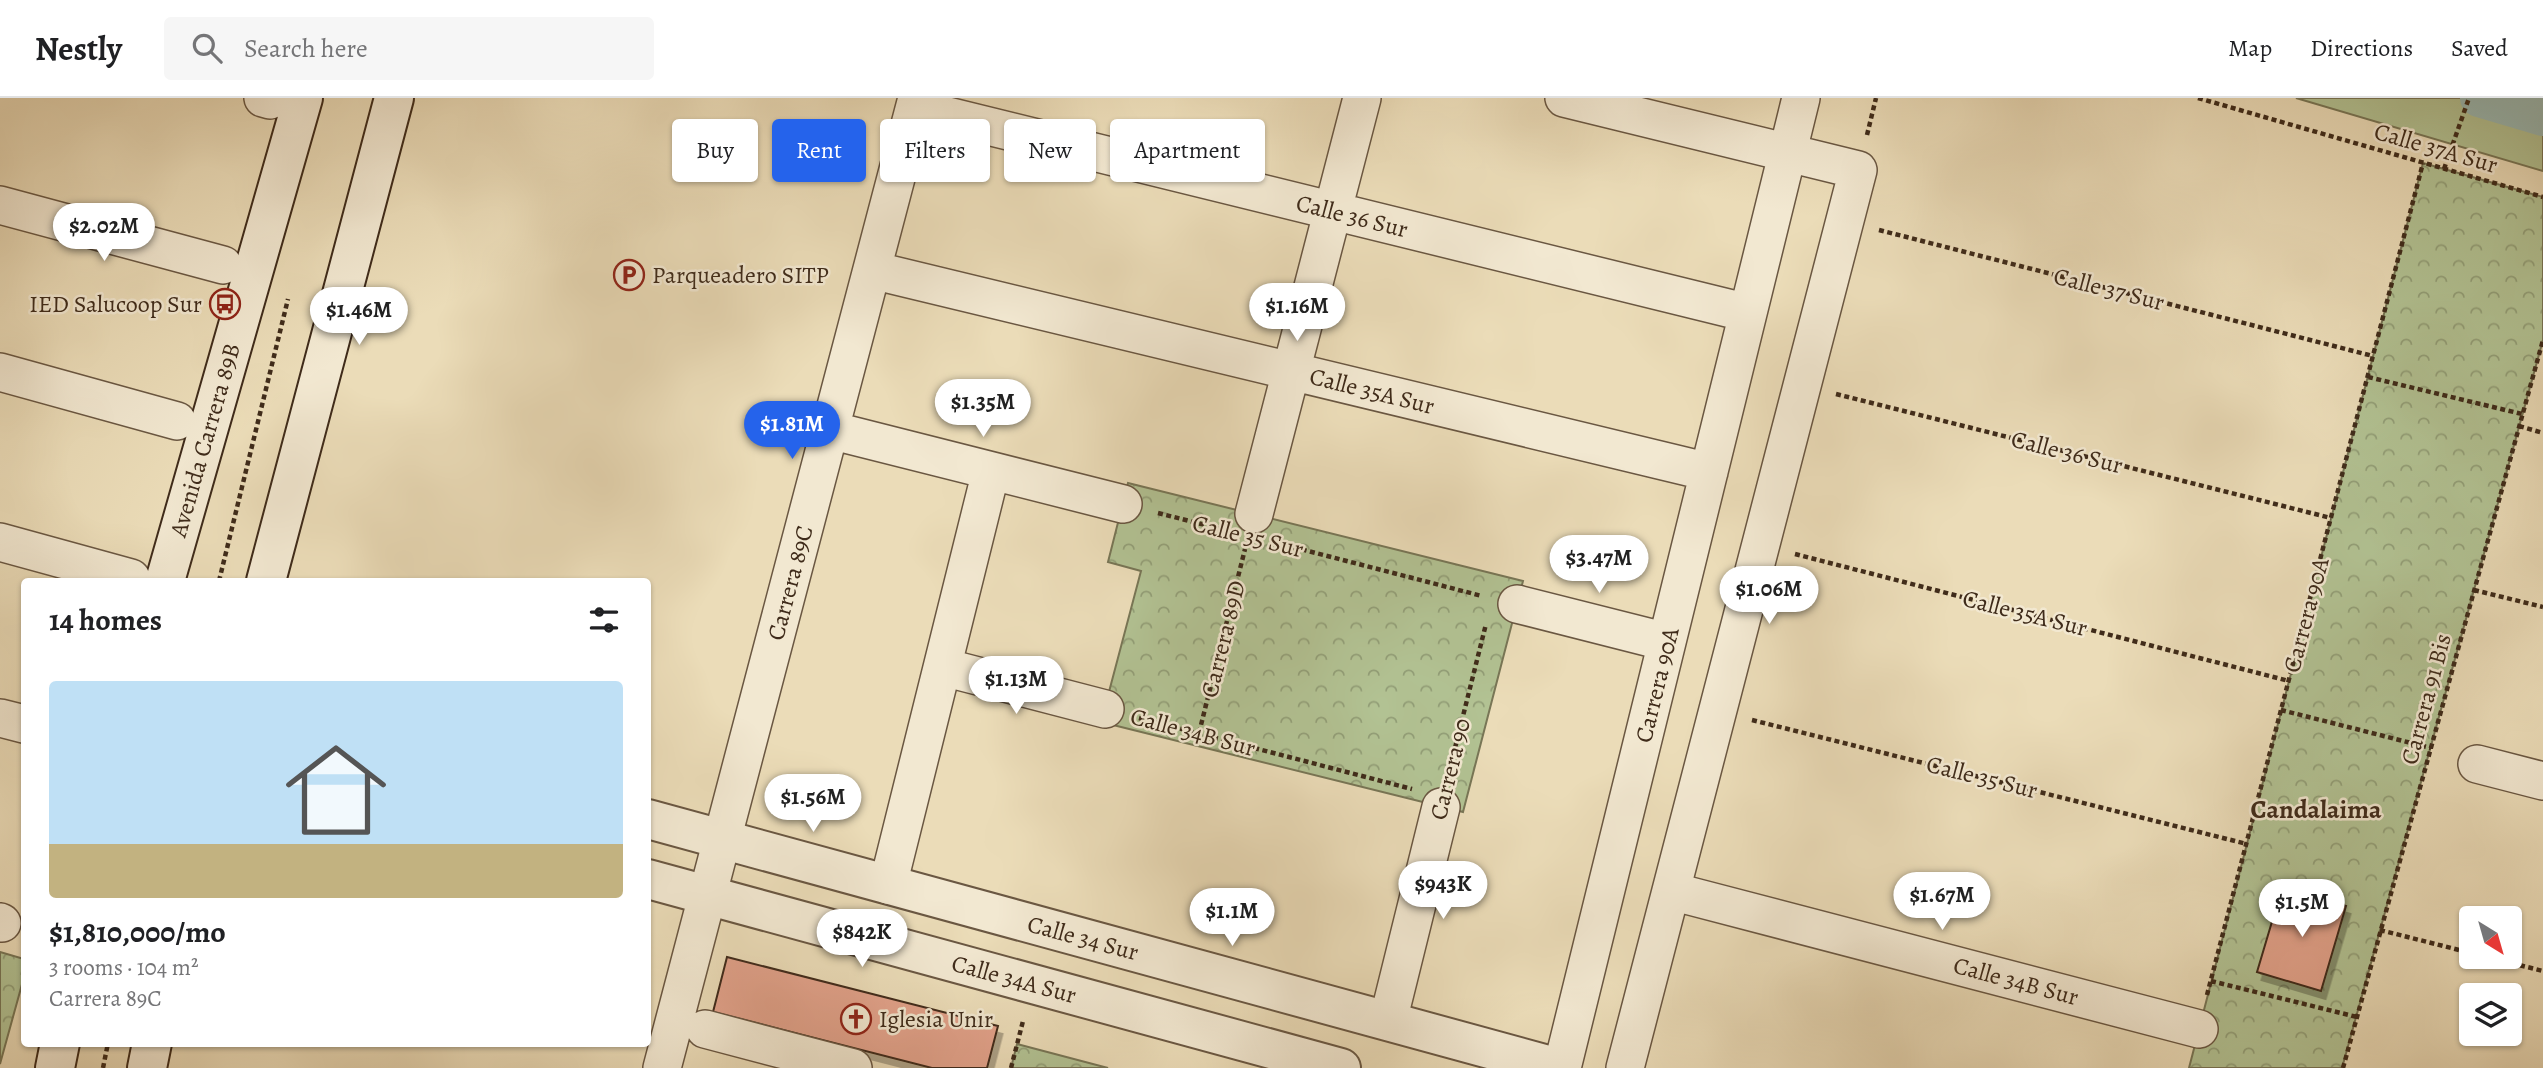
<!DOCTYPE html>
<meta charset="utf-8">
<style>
:root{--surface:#fff;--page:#f6f6f6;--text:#202124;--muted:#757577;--line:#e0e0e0;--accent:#2563eb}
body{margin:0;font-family:Alegreya,serif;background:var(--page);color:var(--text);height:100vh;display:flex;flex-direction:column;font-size:26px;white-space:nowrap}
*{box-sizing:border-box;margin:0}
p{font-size:23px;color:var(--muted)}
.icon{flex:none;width:38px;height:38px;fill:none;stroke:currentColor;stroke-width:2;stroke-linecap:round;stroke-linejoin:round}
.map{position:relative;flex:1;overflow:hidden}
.panel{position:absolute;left:21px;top:480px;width:630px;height:469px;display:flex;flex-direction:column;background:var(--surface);border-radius:7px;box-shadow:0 2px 5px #0004}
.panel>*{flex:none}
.guide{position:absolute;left:672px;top:21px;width:665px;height:63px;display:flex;gap:14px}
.needle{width:46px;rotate:143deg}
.controls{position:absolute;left:2459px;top:808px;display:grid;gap:14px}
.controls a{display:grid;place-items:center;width:63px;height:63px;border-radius:7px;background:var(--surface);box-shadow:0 2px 5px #0004;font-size:35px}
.price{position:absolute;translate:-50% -60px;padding:0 16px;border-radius:24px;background:#fff;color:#222;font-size:23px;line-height:46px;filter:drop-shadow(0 2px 4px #0008)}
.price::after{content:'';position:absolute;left:50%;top:42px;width:21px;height:16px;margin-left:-10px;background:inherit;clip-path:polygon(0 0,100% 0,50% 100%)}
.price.current{background:var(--accent);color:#fff}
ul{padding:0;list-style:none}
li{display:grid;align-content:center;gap:14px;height:371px;padding:0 28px}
li span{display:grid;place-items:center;height:217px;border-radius:7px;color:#555}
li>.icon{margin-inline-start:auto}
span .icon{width:126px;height:126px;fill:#fffc;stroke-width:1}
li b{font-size:30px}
h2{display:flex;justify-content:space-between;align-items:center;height:84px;padding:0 28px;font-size:30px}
.chip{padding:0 24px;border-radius:7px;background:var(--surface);box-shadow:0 2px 5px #0004;font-size:24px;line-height:63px}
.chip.current{background:var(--accent);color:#fff}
header{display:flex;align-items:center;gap:42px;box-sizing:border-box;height:98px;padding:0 35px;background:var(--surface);border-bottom:2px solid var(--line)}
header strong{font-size:33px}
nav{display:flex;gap:38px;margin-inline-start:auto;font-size:24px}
.search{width:490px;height:63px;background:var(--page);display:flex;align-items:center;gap:18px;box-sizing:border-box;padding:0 24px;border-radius:7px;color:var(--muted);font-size:26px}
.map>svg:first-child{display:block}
.grass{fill:#b2c293;stroke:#787656;stroke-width:2}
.park{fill:url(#park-crowns);stroke:#787656;stroke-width:2}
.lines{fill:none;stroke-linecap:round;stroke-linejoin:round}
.canal{stroke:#99bab5;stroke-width:38}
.building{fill:#e2a28b;stroke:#3f2b1a;stroke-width:2;filter:url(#shadow)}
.minor-casing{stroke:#6a5742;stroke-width:40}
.tertiary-casing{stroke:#6a5742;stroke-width:42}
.secondary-casing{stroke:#3f2b1a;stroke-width:42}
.path{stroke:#3f2b1a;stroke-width:4.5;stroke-dasharray:5 3.5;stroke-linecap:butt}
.minor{stroke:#f2e8d1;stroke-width:37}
.tertiary{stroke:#f2e8d1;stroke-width:38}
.secondary{stroke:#f2e8d1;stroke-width:38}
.labels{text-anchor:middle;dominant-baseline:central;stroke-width:5;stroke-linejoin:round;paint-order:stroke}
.street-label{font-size:24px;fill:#3f2b1a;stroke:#f2e8d1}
.poi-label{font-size:24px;fill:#3f2b1a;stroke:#f2e8d1;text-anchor:start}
.neighbourhood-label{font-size:26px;font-weight:bold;fill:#3f2b1a;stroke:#f2e8d1}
</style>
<header>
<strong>Nestly</strong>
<div class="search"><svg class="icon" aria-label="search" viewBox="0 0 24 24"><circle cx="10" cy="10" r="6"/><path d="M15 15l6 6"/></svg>Search here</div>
<nav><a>Map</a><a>Directions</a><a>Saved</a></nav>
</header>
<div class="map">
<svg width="2543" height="970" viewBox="0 0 2543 970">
<defs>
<pattern id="park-crowns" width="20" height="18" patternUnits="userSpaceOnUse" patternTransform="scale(1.75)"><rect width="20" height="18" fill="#b2c293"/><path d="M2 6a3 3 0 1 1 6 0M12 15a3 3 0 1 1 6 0" fill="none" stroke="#929e77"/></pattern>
<filter id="shadow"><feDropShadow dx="4.5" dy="8" stdDeviation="0" flood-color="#0004"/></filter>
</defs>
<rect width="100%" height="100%" fill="#ebdcb8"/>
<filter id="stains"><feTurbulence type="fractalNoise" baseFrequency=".00286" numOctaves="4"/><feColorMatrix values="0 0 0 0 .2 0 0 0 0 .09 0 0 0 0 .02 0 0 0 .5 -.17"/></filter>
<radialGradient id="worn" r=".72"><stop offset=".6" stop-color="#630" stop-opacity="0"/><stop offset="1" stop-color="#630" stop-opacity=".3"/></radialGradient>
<path class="grass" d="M2296,0H2543V73Z"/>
<path class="park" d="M2423,65L2543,99V242L2342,970H2189Z
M1128,385L1523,483L1463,714L1101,624L1141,473L1108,464Z
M0,854L24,861V879L0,966Z
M1017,946L1108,970H1011Z"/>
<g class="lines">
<path class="canal" d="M2479,0L2543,19"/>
</g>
<path class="building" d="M2282,790L2346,808L2321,893L2257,874Z
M727,859L998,928L987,970H932L713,914Z"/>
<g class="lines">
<g class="minor-casing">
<path id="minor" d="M263,0L270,2
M1564,0L1858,72L1625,970
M915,10L1748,215
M0,107L223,167
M872,172L1709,374
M0,274L177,323
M830,332L1123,406
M1254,416L1362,0
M0,444L131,480
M1517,506L1667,544
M943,569L1105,611
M0,620L24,626
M2477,666L2543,683
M888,787L991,373
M1671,793L2199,931
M0,824L2,825
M1388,923L1441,709
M705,931L853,970
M662,970L917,0
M1562,970L1801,0"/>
</g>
<g class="tertiary-casing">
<path id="tertiary" d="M648,721L1559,970
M648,781L1341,970"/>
</g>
<g class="secondary-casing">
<path id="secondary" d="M165,483L303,0
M266,483L394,0
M55,970L60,945
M147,970L152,945"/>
</g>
<path class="path" d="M2198,0L2543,99
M1867,37L1876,0
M2444,71L2469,0
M1879,132L2373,258
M2368,279L2522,316
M1836,296L2331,420
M2519,328L2543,335
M1158,415L1221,431
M1277,445L1482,498
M1795,456L2289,583
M219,483L288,201
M2474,492L2543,509
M2281,612L2431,650
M1139,620L1412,691
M1752,622L2247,746
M1199,635L1245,451
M1449,674L1486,526
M2380,832L2471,855
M2487,859L2543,873
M2211,883L2357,919
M2207,897L2423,65
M103,970L108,945
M1011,970L1023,923
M2343,970L2543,242"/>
<use href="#minor" class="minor"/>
<use href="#tertiary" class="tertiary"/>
<use href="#secondary" class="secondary"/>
</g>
<defs>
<g id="parking-ring" transform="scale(1.575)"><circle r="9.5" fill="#f2e8d1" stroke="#8f2418" stroke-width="1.5"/><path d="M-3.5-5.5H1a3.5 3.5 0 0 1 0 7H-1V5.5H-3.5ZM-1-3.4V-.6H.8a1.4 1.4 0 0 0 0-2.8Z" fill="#8f2418"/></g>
<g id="bus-ring" transform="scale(1.575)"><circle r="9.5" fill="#f2e8d1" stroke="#8f2418" stroke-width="1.5"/><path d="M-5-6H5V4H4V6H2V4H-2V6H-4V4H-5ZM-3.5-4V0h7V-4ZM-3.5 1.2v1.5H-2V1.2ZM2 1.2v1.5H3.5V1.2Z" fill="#8f2418"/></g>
<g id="church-ring" transform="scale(1.575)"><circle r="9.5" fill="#f2e8d1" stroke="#8f2418" stroke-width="1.5"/><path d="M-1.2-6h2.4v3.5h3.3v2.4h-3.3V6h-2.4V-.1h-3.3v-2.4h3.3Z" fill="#8f2418"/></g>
</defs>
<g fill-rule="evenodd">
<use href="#parking-ring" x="629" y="177"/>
<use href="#bus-ring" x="225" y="206"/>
<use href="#church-ring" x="856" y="921"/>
</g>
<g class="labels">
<g class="street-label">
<text transform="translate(2436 50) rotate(16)">Calle 37A Sur</text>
<text transform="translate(1352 118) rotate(14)">Calle 36 Sur</text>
<text transform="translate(2109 191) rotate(14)">Calle 37 Sur</text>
<text transform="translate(1372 293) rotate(14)">Calle 35A Sur</text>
<text transform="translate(205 342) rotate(-74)">Avenida Carrera 89B</text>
<text transform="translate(2067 354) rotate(14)">Calle 36 Sur</text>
<text transform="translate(1248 438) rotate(14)">Calle 35 Sur</text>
<text transform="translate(790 485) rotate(-75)">Carrera 89C</text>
<text transform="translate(2025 515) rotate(14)">Calle 35A Sur</text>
<text transform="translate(2306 517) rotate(-75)">Carrera 90A</text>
<text transform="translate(1223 541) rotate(-76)">Carrera 89D</text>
<text transform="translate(1657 587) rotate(-76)">Carrera 90A</text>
<text transform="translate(2426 601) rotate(-75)">Carrera 91 Bis</text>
<text transform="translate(1193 634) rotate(15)">Calle 34B Sur</text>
<text transform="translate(1450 671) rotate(-76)">Carrera 90</text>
<text transform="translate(1982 679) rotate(14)">Calle 35 Sur</text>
<text transform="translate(1083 840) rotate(15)">Calle 34 Sur</text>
<text transform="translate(1014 881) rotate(15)">Calle 34A Sur</text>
<text transform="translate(2016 883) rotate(15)">Calle 34B Sur</text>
</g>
<g class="poi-label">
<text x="652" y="177">Parqueadero SITP</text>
<text x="202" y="206" text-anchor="end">IED Salucoop Sur</text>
<text x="879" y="921">Iglesia Unir</text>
</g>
<g class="neighbourhood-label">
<text x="2316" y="711">Candalaima</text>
</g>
</g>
<rect width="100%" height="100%" filter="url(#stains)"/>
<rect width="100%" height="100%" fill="url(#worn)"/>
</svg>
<div class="controls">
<a><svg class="needle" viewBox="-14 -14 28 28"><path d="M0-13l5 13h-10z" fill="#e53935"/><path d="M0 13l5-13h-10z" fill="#757577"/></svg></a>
<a><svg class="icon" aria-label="layers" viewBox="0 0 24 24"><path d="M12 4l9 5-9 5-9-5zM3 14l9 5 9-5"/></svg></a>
</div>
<b class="price" style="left:104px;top:165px">$2.02M</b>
<b class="price" style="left:1297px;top:245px">$1.16M</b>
<b class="price" style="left:359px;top:249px">$1.46M</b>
<b class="price" style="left:983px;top:341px">$1.35M</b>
<b class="price current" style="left:792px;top:363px">$1.81M</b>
<b class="price" style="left:1599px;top:497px">$3.47M</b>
<b class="price" style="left:1769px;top:528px">$1.06M</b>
<b class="price" style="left:1016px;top:618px">$1.13M</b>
<b class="price" style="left:813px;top:736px">$1.56M</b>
<b class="price" style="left:1443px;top:823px">$943K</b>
<b class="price" style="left:1942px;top:834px">$1.67M</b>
<b class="price" style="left:2302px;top:841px">$1.5M</b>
<b class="price" style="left:1232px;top:850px">$1.1M</b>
<b class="price" style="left:862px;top:871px">$842K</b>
<div class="guide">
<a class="chip">Buy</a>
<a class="chip current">Rent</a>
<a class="chip">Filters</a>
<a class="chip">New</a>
<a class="chip">Apartment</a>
</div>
<section class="panel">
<h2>14 homes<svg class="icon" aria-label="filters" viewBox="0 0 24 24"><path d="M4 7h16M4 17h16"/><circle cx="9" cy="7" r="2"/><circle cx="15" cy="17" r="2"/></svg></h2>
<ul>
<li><span style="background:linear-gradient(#bfe0f5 75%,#c2b280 0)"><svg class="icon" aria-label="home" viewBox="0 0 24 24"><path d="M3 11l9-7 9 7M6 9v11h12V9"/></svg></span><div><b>$1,810,000/mo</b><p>3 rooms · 104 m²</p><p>Carrera 89C</p></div></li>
</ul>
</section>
</div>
